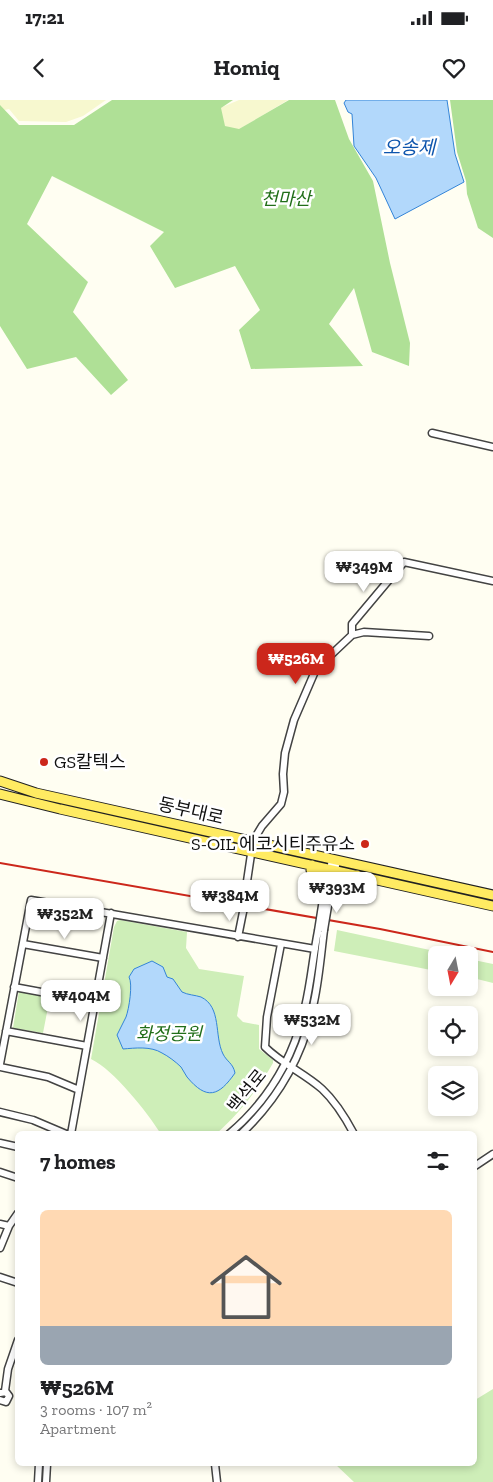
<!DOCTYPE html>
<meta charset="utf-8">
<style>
:root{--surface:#fff;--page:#f6f6f6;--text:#202124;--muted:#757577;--line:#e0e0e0;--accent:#cc271b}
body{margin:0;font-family:"Zilla Slab","Noto Sans KR",serif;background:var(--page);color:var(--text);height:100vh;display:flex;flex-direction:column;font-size:19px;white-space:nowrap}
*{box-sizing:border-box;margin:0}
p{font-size:16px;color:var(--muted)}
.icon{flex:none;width:28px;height:28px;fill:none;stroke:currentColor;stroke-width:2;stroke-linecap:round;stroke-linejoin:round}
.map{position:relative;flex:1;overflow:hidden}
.side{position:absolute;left:15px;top:1031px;width:462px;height:335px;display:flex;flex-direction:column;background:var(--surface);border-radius:8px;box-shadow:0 2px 8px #0003}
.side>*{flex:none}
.needle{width:32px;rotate:190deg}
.tools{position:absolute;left:428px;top:846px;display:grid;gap:10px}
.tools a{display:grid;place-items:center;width:50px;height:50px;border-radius:8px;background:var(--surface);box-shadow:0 2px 8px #0003;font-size:25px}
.price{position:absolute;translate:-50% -42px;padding:0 11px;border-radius:10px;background:#fff;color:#222;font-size:16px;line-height:32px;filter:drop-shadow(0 1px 2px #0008)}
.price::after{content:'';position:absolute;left:50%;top:30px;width:15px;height:11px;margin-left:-8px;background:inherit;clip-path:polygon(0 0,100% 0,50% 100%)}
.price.on{background:var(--accent);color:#fff}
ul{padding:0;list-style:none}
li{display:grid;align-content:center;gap:10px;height:265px;padding:0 25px}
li+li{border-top:1px solid var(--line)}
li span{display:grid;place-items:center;height:155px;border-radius:8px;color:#555}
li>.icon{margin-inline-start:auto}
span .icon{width:90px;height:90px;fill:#fffc;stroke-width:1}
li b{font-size:21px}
h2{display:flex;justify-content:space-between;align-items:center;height:60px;padding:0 25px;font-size:21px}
.status{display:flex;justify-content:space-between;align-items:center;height:35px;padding:0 25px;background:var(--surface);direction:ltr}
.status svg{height:14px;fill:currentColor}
header{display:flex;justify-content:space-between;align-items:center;height:65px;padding:0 25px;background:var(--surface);font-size:22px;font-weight:800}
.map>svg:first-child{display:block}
.farmland{fill:#f7f8cf}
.green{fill:#ceeeb8}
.forest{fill:#afe096}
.water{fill:#b2d8fb;stroke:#3384d8}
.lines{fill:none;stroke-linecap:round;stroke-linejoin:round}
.minor-casing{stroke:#434343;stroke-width:9}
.major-casing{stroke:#212121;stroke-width:11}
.minor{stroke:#fff;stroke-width:6}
.major{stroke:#ffeb62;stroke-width:9}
.rail{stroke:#cc271b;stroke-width:2}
.minor-bridge-casing{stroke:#434343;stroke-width:9;stroke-linecap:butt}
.minor-bridge{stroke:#fff;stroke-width:6}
.poi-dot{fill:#cc271b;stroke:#fff;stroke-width:2}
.labels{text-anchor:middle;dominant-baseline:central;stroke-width:5;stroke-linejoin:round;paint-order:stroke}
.park-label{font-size:18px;font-style:italic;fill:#216e19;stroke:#fff}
.poi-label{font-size:18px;fill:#101010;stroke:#fff;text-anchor:start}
.street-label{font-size:18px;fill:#101010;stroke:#fff}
.water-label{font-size:19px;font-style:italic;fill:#0d55ad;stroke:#fff}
</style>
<div class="status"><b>17:21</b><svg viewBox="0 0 49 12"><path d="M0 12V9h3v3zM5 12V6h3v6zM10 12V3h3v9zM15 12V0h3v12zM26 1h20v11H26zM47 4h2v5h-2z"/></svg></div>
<header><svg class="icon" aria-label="back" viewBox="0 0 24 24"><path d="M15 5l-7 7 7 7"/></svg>Homiq<svg class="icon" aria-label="heart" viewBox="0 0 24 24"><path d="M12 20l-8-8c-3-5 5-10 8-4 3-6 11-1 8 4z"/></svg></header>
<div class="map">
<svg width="493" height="1382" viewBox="0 0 493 1382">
<rect width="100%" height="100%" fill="#fffef2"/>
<path class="farmland" d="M0,0H106L83,16L66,22L19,21L9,9L0,11Z
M239,0H288L238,30L224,26L220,8Z"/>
<path class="green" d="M120,820L187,832L186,848L199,869L244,876L237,916L243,922L259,925V949L273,960V963C258,989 239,1014 216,1034H161C147,1012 114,970 91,959L114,827L117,821Z
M337,830L453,855H436V871L334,851Z
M469,859L493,864V883L469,877Z
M19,891L50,897L43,933L13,928Z
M493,1289V1382H354L335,1364H475V1300Z"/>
<path class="forest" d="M112,0H233L221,8L225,26L239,29L289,0H335L349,39L373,81L390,163L410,243L409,266L372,252L354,188L329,224L363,266L251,269L239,230L260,210L235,166L175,188L150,146L164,132L52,76L27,124L88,182L73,212L128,280L111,295L76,257L27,269L0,226V5L19,25H74Z
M450,0H493V138L478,128L467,94L466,81L457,52Z"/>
<path class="water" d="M346,0H447L455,54L464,82L395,119L376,78L354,46L352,14L348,12L344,3Z
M152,861L163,867L167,877L173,879L182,892C188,895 195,895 201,897C222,907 214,936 223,954C227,962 233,963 235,973C219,996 207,1001 187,977C185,974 183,970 181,967C176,962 168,956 162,953C151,946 135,948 123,949L117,935C120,929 123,923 126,917C129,909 133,884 129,877L134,869Z"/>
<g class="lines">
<g class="minor-casing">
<path id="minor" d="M432,333L493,347
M352,535V524L404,462L493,481
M246,788L253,741L262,726L281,704L284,692L283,674L285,653L294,620L316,569L352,535L364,532L429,536
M326,788L332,760
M330,794L337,761
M238,837L243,812
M23,844L103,858
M281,844L267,917L265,947C282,964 304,973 322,989C336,1002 345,1017 354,1034
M14,887L95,902
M6,931L87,946
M0,964L31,800L315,849
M0,967L48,977L79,990
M0,1012L33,1020L66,1034
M71,1034L111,813
M229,1034C268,1001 294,957 305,907C311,882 313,856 318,831
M241,1034C279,998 304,954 314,902C319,879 321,854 324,830
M0,1043L18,1047
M475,1066L493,1054
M0,1072L18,1078
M0,1124L9,1126
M0,1148L9,1126L18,1113
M0,1177L18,1183
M5,1291L8,1269L18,1240
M0,1293L6,1292L9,1296L6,1302L0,1300
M215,1364L217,1382
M38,1382L39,1364
M46,1382L47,1364"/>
</g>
<g class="major-casing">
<path id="major" d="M0,681L36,693L493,795
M0,694L60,709L493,806
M312,765L311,770C317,773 323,779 324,786H326
M330,791L334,792C338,782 344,779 355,780L357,775"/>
</g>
<use href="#minor" class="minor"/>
<use href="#major" class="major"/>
<path class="rail" d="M0,763L380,829L493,852"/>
<g class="minor-bridge-casing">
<path id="minor-bridge" d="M243,812L246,788
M324,830L330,794
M318,831L324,793"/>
</g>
<use href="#minor-bridge" class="minor-bridge"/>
</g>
<g class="poi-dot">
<circle cx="44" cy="662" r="5"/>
<circle cx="365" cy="744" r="5"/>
</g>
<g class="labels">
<g class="park-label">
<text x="286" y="99">천마산</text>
<text x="169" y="934">화정공원</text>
</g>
<g class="poi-label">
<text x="54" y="662">GS칼텍스</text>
<text x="355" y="744" text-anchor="end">S-OIL 에코시티주유소</text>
</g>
<g class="street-label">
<text transform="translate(191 711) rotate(13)">동부대로</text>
<text transform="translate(247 991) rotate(-51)">백석로</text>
</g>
<g class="water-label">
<text x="409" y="47">오송제</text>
</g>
</g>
</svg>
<div class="tools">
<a><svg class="needle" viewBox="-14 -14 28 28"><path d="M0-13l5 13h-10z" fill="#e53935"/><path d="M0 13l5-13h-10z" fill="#757577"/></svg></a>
<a><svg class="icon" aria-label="locate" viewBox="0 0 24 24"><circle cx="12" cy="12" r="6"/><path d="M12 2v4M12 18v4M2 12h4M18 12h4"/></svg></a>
<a><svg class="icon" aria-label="layers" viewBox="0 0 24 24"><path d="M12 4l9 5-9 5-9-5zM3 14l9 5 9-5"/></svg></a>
</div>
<b class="price" style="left:364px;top:493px">₩349M</b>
<b class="price on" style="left:296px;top:585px">₩526M</b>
<b class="price" style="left:337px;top:814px">₩393M</b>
<b class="price" style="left:230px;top:822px">₩384M</b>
<b class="price" style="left:65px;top:840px">₩352M</b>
<b class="price" style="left:81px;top:922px">₩404M</b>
<b class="price" style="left:312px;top:946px">₩532M</b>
<section class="side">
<h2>7 homes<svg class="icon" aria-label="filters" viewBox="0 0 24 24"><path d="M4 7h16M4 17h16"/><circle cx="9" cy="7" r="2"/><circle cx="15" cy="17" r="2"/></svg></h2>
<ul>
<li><span style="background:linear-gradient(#ffd9b3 75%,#9aa5b1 0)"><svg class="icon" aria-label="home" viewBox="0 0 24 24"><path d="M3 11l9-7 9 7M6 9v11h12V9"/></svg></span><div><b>₩526M</b><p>3 rooms · 107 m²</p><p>Apartment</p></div></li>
</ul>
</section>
</div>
